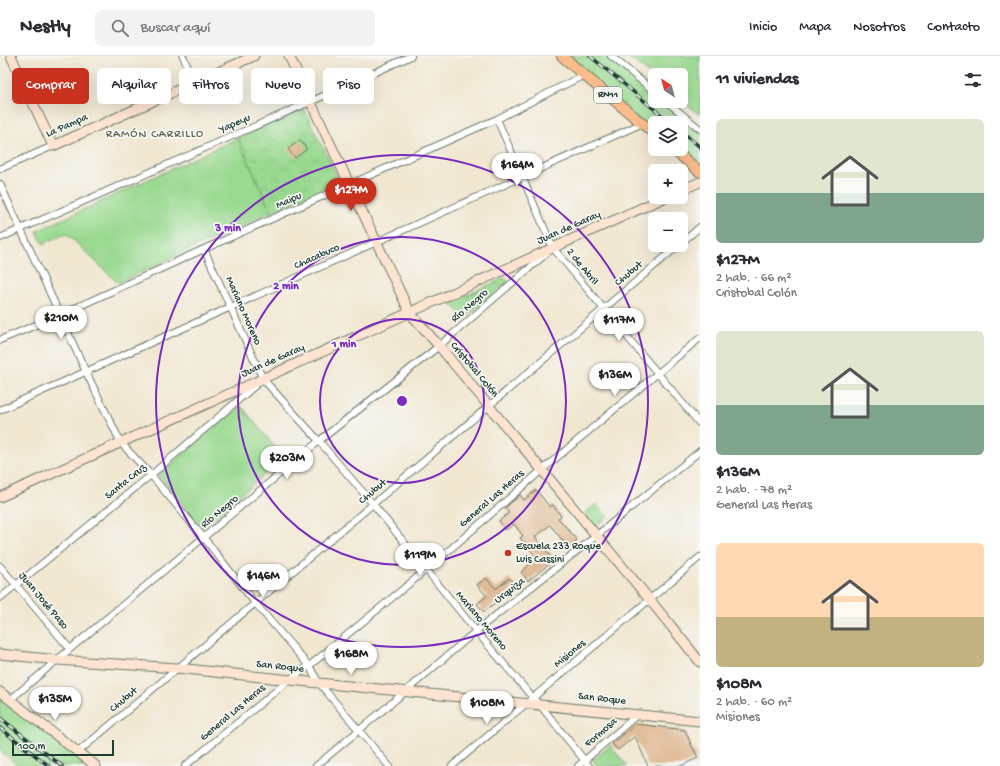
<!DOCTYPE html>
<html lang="es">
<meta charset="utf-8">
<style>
:root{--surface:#fff;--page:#f2f2f3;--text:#2b2b33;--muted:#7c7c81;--line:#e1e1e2;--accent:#c8321e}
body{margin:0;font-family:"Gochi Hand",sans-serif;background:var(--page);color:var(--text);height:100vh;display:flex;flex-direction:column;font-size:15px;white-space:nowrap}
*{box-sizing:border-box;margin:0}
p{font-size:13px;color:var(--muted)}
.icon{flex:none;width:22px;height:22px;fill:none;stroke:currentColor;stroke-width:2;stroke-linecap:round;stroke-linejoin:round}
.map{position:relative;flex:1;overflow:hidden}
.details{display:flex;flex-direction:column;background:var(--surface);width:300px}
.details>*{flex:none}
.top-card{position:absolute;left:12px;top:12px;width:380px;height:36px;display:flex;gap:8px}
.needle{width:26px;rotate:324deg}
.controls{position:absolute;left:648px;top:12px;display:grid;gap:8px}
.controls a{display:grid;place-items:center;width:40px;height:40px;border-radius:6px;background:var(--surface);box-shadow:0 4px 16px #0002;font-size:20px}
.scale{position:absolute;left:12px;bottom:10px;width:102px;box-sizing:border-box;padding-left:4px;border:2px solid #1f3d34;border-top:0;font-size:11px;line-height:14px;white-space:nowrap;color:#1f3d34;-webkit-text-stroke:3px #f6f6f2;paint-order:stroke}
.price{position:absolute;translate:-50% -34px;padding:0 9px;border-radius:14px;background:#fff;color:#222;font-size:13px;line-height:26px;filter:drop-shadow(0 1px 2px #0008)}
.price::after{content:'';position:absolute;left:50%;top:24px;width:12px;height:9px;margin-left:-6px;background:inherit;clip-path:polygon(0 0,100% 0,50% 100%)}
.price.on{background:var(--accent);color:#fff}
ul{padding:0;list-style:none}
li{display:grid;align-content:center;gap:8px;height:212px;padding:0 16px}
li span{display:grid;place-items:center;height:124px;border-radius:6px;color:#555}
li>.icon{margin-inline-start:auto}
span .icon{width:72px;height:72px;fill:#fffc;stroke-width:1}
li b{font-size:17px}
h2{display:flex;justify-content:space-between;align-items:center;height:48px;padding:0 16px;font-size:17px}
.pill{padding:0 14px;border-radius:6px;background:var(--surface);box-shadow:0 4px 16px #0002;font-size:14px;line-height:36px}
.pill.on{background:var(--accent);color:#fff}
header{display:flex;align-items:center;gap:24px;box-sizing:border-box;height:56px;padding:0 20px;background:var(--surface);border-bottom:1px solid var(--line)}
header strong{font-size:19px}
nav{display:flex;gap:22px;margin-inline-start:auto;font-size:14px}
.search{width:280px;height:36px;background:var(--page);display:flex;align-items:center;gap:10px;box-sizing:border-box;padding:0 14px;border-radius:6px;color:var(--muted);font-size:15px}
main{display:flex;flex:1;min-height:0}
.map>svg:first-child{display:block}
.grass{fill:#99d98f;stroke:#5c8b62}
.park{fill:url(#park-crowns);stroke:#5c8b62}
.building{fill:#e0ba95}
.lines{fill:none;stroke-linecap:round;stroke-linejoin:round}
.street-casing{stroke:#68786b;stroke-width:8}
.secondary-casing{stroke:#68786b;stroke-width:11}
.primary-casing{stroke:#68786b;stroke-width:12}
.path{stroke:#68786b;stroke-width:1;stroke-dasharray:1 3;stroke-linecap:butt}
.street{stroke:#fff;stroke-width:6}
.secondary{stroke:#fde4d1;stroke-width:9}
.primary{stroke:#fabc8b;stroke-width:10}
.rail-casing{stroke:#1f3d34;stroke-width:3.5}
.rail{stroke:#f6f6f2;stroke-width:2;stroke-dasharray:6;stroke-linecap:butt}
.ring{fill:none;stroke:#7b2cbf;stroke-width:2}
.poi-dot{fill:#c8321e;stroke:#f6f6f2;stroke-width:1.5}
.labels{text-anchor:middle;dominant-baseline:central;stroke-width:3.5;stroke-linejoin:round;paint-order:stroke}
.shield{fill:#f6f6f2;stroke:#60746d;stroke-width:1}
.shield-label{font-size:10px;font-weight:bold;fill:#1f3d34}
.street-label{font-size:11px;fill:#1f3d34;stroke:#f6f6f2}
.poi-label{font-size:11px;fill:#1f3d34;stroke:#f6f6f2;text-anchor:start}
.neighbourhood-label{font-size:12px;letter-spacing:1px;fill:#636956;stroke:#f6f6f2}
.centre{fill:#7b2cbf;stroke:#f6f6f2;stroke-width:2}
.ring-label{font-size:12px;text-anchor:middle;font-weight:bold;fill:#7b2cbf;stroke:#f6f6f2;stroke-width:3.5;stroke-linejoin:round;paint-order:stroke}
</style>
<header>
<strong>Nestly</strong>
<div class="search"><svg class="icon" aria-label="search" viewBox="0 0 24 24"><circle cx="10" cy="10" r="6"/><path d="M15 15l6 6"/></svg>Buscar aquí</div>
<nav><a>Inicio</a><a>Mapa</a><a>Nosotros</a><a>Contacto</a></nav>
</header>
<main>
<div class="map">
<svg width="700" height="710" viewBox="0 0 700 710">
<defs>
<pattern id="park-crowns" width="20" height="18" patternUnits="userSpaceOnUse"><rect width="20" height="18" fill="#99d98f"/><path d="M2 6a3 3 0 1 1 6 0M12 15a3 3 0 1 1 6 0" fill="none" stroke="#83bb7c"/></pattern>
</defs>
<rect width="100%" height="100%" fill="#f6f6f2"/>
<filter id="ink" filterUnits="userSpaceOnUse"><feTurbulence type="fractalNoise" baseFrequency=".025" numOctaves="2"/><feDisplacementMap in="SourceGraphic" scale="8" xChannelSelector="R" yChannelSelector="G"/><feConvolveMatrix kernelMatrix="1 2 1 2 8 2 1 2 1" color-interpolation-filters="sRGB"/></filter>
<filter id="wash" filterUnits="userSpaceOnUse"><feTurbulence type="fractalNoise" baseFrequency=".012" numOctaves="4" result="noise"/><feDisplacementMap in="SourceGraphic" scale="16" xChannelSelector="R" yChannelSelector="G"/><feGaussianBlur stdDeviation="0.9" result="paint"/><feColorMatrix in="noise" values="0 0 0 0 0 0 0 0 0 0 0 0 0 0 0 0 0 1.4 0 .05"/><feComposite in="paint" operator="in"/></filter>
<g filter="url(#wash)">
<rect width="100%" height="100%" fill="#f1e7d1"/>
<path class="grass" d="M562,0H611L655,36V45H666L700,73V116L673,93H681V67H655V78Z
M628,0H700V59L681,44V19H655V22Z
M238,82L271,156L118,227L66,177L43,188L37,175Z
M241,350L284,402L202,471L158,419Z
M0,636L96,710H19L0,695Z
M610,689L627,710H597L593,704Z"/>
<path class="park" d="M304,53L340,126L271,156L238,82Z
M504,222L507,224L508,226L465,262L450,247Z
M596,448L607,461L596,470L593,469L584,458Z"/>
<g id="blocks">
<path class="building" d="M300,84L307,93L295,102L288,93Z
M536,434L550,451L553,449L561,460L558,462L577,484L568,491L550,469L535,481L554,504L528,525L521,516L537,502L520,482L523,480L514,468L506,474L499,465L509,457L505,452L520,439L524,444Z
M486,522L496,533L509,522L516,530L484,556L477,548L487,540L477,529Z
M636,668L685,674L693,693H694L698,702L680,710H648L635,680L618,694L612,688Z"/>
</g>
</g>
<g filter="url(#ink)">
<use href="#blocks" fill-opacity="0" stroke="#68786b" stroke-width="1"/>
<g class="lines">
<g class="street-casing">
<path id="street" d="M183,0L194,26
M611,0L655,36
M666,45L700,73
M497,63L553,192L700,368
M0,113L53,90
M0,128L86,316L121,387L151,419L204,482L255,547L309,610L319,627L389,710
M0,182L310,46L411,0
M681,187L700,171
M204,193L263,323L319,385L373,448L476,575L533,642L540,649L589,710
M0,284L60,259L204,193L497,63L584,19
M0,354L643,67
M0,510L70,593
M0,542L151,419L257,328
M10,644L70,593L319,385L439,290L547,197
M78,696L373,448L679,189
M185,710L289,624L309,610L426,514L542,414L700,282
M316,710L406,635L476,575L596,480L700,395
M452,710L700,501
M578,710L637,659"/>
</g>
<g class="secondary-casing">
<path id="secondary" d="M11,0L53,90L254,0
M289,0L410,257L439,290L650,544L700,606
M681,134L700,126
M0,441L666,141
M0,598L57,604L177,612L319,627L700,665
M0,636L96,710"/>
</g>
<g class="primary-casing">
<path id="primary" d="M562,0L584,19L655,78
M673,93L700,116"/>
</g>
<path class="path" d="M599,20L610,8"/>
<use href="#street" class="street"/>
<use href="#secondary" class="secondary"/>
<use href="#primary" class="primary"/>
<g class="rail-casing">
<path id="rail" d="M590,0L671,67
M681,75L700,91
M0,662L62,710
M0,672L49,710"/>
</g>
<use href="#rail" class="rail"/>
</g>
</g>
<g class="ring">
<circle cx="402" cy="345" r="82"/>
<circle cx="402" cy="345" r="164"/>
<circle cx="402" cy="345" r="246"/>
</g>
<circle class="poi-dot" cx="508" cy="497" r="4"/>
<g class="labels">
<rect class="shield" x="594" y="31" width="28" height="16" rx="3"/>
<g class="shield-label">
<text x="608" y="39">RN11</text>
</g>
<g class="street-label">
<text transform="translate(235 68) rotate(-24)">Yapeyu</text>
<text transform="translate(67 70) rotate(-24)">La Pampa</text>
<text transform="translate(289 145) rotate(-24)">Maipu</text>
<text transform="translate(569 172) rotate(-24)">Juan de Garay</text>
<text transform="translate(317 201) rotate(-24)">Chacabuco</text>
<text transform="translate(582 211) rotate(51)">2 de Abril</text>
<text transform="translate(629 218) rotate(-40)">Chubut</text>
<text transform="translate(470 250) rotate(-41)">Río Negro</text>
<text transform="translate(243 255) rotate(66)">Mariano Moreno</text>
<text transform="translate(273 305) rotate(-24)">Juan de Garay</text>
<text transform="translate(474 314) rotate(50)">Cristobal Colón</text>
<text transform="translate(126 426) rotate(-39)">Santa Cruz</text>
<text transform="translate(373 436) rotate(-40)">Chubut</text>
<text transform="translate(492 443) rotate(-41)">General Las Heras</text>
<text transform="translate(220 456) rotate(-40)">Río Negro</text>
<text transform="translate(510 535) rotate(-38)">Urquiza</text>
<text transform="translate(43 545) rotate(50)">Juan José Paso</text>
<text transform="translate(481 565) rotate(50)">Mariano Moreno</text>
<text transform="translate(570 598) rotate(-40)">Misiones</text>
<text transform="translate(280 611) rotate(6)">San Roque</text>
<text transform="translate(602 643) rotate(6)">San Roque</text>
<text transform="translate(124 644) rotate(-40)">Chubut</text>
<text transform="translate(233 657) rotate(-40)">General Las Heras</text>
<text transform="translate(601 677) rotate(-41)">Formosa</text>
</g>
<g class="poi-label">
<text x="516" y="491">Escuela 233 Roque<tspan x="516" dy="13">Luis Cassini</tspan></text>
</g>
<g class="neighbourhood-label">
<text x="155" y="79">RAMÓN CARRILLO</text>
</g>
</g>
<circle cx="402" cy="345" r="6" class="centre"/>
<g class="ring-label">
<text x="228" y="175">3 min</text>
<text x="286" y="233">2 min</text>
<text x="344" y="291">1 min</text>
</g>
</svg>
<div class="controls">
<a><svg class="needle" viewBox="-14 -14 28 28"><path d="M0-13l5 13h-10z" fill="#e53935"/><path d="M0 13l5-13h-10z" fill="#7c7c81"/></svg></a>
<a><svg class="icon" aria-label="layers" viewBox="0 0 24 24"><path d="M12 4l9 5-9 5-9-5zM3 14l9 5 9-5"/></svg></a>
<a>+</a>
<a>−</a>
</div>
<div class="scale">100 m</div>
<b class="price" style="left:517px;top:131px">$164M</b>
<b class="price on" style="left:351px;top:156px">$127M</b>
<b class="price" style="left:61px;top:284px">$210M</b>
<b class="price" style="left:619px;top:286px">$117M</b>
<b class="price" style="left:615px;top:341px">$136M</b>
<b class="price" style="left:287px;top:424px">$203M</b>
<b class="price" style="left:420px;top:521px">$119M</b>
<b class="price" style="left:263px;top:542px">$146M</b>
<b class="price" style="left:351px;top:620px">$168M</b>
<b class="price" style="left:55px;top:665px">$135M</b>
<b class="price" style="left:487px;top:669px">$108M</b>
<div class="top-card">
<a class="pill on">Comprar</a>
<a class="pill">Alquilar</a>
<a class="pill">Filtros</a>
<a class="pill">Nuevo</a>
<a class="pill">Piso</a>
</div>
</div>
<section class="details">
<h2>11 viviendas<svg class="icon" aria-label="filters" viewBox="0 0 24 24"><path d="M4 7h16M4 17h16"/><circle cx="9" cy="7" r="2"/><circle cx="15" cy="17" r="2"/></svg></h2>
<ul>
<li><span style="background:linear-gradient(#dfe7d0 60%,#7fa58c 0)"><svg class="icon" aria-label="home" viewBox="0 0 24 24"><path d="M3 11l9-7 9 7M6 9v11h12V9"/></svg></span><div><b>$127M</b><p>2 hab. · 66 m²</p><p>Cristobal Colón</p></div></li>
<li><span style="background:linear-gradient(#dfe7d0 60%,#7fa58c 0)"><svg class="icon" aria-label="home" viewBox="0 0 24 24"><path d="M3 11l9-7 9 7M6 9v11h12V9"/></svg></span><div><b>$136M</b><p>2 hab. · 78 m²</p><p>General Las Heras</p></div></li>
<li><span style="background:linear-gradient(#ffd9b3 60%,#c2b280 0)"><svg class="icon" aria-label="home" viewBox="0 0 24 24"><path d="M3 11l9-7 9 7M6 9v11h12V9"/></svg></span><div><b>$108M</b><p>2 hab. · 60 m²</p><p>Misiones</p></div></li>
</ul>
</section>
</main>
